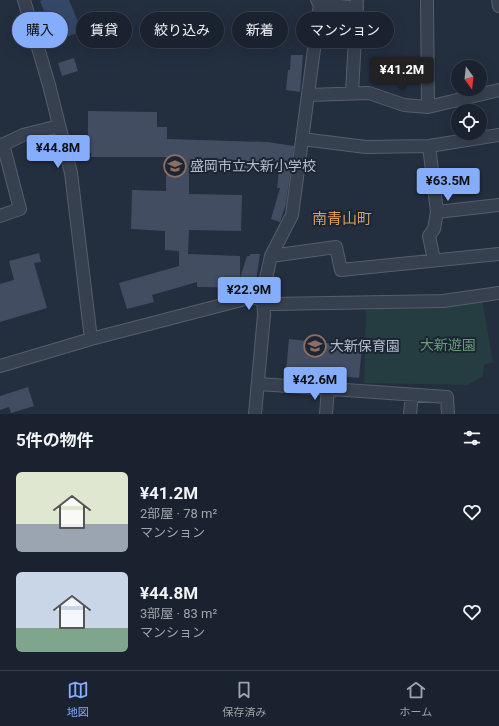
<!DOCTYPE html>
<html lang="ja">
<meta charset="utf-8">
<style>
:root{--surface:#1a222f;--page:#272f3b;--text:#f1f3f6;--muted:#9fa4aa;--line:#383f4b;--accent:#86adfc}
body{margin:0;font-family:Roboto,"Noto Sans JP",sans-serif;background:var(--page);color:var(--text);height:100vh;display:flex;flex-direction:column;font-size:15px;white-space:nowrap}
*{box-sizing:border-box;margin:0}
p{font-size:13px;color:var(--muted)}
.icon{flex:none;width:22px;height:22px;fill:none;stroke:currentColor;stroke-width:2;stroke-linecap:round;stroke-linejoin:round}
.map{position:relative;height:414px;overflow:hidden}
.details{display:flex;flex-direction:column;background:var(--surface);flex:1}
.details>*{flex:none}
.top-card{position:absolute;left:12px;top:12px;width:475px;height:36px;display:flex;gap:8px}
.needle{width:26px;rotate:165deg}
.fabs{position:absolute;left:451px;top:60px;display:grid;gap:8px}
.fabs a{display:grid;place-items:center;width:36px;height:36px;border-radius:50%;background:var(--surface);box-shadow:0 4px 16px #0002,0 0 0 1px var(--line);font-size:20px}
.price{position:absolute;translate:-50% -34px;padding:0 9px;border-radius:4px;background:var(--accent);color:#111;font-size:13px;line-height:26px;filter:drop-shadow(0 1px 2px #0008)}
.price::after{content:'';position:absolute;left:50%;top:24px;width:12px;height:9px;margin-left:-6px;background:inherit;clip-path:polygon(0 0,100% 0,50% 100%)}
.price.on{background:#222;color:#fff}
ul{padding:0;list-style:none}
li{display:flex;align-items:center;gap:12px;height:100px;padding:0 16px}
li span{display:grid;place-items:center;flex:none;width:112px;height:80px;border-radius:6px;color:#555}
li>.icon{margin-inline-start:auto}
span .icon{width:48px;height:48px;fill:#fffc;stroke-width:1}
li b{font-size:17px}
h2{display:flex;justify-content:space-between;align-items:center;height:48px;padding:0 16px;font-size:17px}
.tag{padding:0 14px;border-radius:18px;background:var(--surface);box-shadow:0 4px 16px #0002,0 0 0 1px var(--line);font-size:14px;line-height:36px}
.tag.on{background:var(--accent);color:#111}
.tab-bar{display:flex;justify-content:space-around;align-items:center;height:56px;border-top:1px solid var(--line);background:var(--surface);font-size:11px;color:var(--muted)}
.tab-bar a{display:grid;justify-items:center;gap:2px}
.tab-bar .on{color:var(--accent)}
.map>svg:first-child{display:block}
.green{fill:#253c40}
.water{fill:#364867}
.building{fill:#424d62}
.lines{fill:none;stroke-linecap:round;stroke-linejoin:round}
.minor-casing{stroke:#555e6d;stroke-width:14}
.minor{stroke:#37404f;stroke-width:12}
.labels{text-anchor:middle;dominant-baseline:central;stroke-width:4;stroke-linejoin:round;paint-order:stroke}
.poi-label{font-size:14px;fill:#b4bbca;stroke:#1c2534;text-anchor:start}
.park-label{font-size:14px;fill:#6a9c78;stroke:#1c2534}
.neighbourhood-label{font-size:15px;fill:#da9c5f;stroke:#1c2534}
</style>
<div class="map">
<svg width="499" height="414" viewBox="0 0 499 414">
<rect width="100%" height="100%" fill="#232e3f"/>
<path class="green" d="M482,299L493,362L484,365L483,376L468,385L364,383L366,305Z"/>
<path class="water" d="M42,0H69L82,31L56,41L40,1Z"/>
<path class="building" d="M291,55H303L300,92L286,90L288,70H290Z
M74,58L78,71L62,76L58,63Z
M88,111L157,112V127H167V139L267,142L294,146L286,204L280,222L271,219L280,188H277L279,169H242V163H228V161H207L208,168H189V194L242,195L241,231L189,230L188,254L240,256V278L247,256H250V254H260L255,288L197,287V282L152,295L154,302L127,309L119,283L179,266V251L165,250V231L131,229L132,190L166,191V157H91V153H88Z
M39,253L41,262L34,263L47,308L0,322V284L14,280L9,261Z
M289,339L362,347L359,378L286,371Z
M28,387L34,406L11,413L9,407L0,410V396Z"/>
<g class="lines">
<g class="minor-casing">
<path id="minor" d="M24,0L49,85L71,173L91,339
M427,0L428,107
M498,0L499,6
M320,4L357,8
M352,93L357,0
M308,95L369,93L404,105L428,107L499,90
M302,139L366,147L429,146L499,135
M0,146L23,135L59,126
M429,146L437,212L434,229L429,236L434,260
M437,212L499,205
M0,216L20,209L3,144
M271,256L336,247L341,270L499,254
M0,366L91,339L253,297L272,304L443,301L499,293
M259,384L447,397L448,414
M255,414L264,315L263,292L271,256L292,215L320,4L317,0
M326,414L328,389
M410,414L412,395"/>
</g>
<use href="#minor" class="minor"/>
</g>
<defs>
<g id="school-ring" transform="scale(1.15)"><circle r="9.5" fill="#1c2534" stroke="#8d6e63" stroke-width="1.5"/><path d="M0-5L7-2L0 1L-7-2ZM-4 1L0 2.5L4 1V4Q0 6-4 4Z" fill="#8d6e63"/></g>
</defs>
<g fill-rule="evenodd">
<use href="#school-ring" x="175" y="166"/>
<use href="#school-ring" x="315" y="346"/>
</g>
<g class="labels">
<g class="poi-label">
<text x="190" y="166">盛岡市立大新小学校</text>
<text x="330" y="346">大新保育園</text>
</g>
<g class="park-label">
<text x="448" y="345">大新遊園</text>
</g>
<g class="neighbourhood-label">
<text x="342" y="219">南青山町</text>
</g>
</g>
</svg>
<div class="fabs">
<a><svg class="needle" viewBox="-14 -14 28 28"><path d="M0-13l5 13h-10z" fill="#e53935"/><path d="M0 13l5-13h-10z" fill="#9fa4aa"/></svg></a>
<a><svg class="icon" aria-label="locate" viewBox="0 0 24 24"><circle cx="12" cy="12" r="6"/><path d="M12 2v4M12 18v4M2 12h4M18 12h4"/></svg></a>
</div>
<b class="price on" style="left:402px;top:91px">¥41.2M</b>
<b class="price" style="left:58px;top:169px">¥44.8M</b>
<b class="price" style="left:448px;top:202px">¥63.5M</b>
<b class="price" style="left:249px;top:311px">¥22.9M</b>
<b class="price" style="left:315px;top:401px">¥42.6M</b>
<div class="top-card">
<a class="tag on">購入</a>
<a class="tag">賃貸</a>
<a class="tag">絞り込み</a>
<a class="tag">新着</a>
<a class="tag">マンション</a>
</div>
</div>
<section class="details">
<h2>5件の物件<svg class="icon" aria-label="filters" viewBox="0 0 24 24"><path d="M4 7h16M4 17h16"/><circle cx="9" cy="7" r="2"/><circle cx="15" cy="17" r="2"/></svg></h2>
<ul>
<li><span style="background:linear-gradient(#dfe7d0 65%,#9aa5b1 0)"><svg class="icon" aria-label="home" viewBox="0 0 24 24"><path d="M3 11l9-7 9 7M6 9v11h12V9"/></svg></span><div><b>¥41.2M</b><p>2部屋 · 78 m²</p><p>マンション</p></div><svg class="icon" aria-label="heart" viewBox="0 0 24 24"><path d="M12 20l-8-8c-3-5 5-10 8-4 3-6 11-1 8 4z"/></svg></li>
<li><span style="background:linear-gradient(#c9d6e8 70%,#7fa58c 0)"><svg class="icon" aria-label="home" viewBox="0 0 24 24"><path d="M3 11l9-7 9 7M6 9v11h12V9"/></svg></span><div><b>¥44.8M</b><p>3部屋 · 83 m²</p><p>マンション</p></div><svg class="icon" aria-label="heart" viewBox="0 0 24 24"><path d="M12 20l-8-8c-3-5 5-10 8-4 3-6 11-1 8 4z"/></svg></li>
</ul>
</section>
<nav class="tab-bar">
<a class="on"><svg class="icon" aria-label="map" viewBox="0 0 24 24"><path d="M3 6l6-2 6 2 6-2v14l-6 2-6-2-6 2zM9 4v14M15 6v14"/></svg>地図</a>
<a><svg class="icon" aria-label="saved" viewBox="0 0 24 24"><path d="M7 4h10v16l-5-4-5 4z"/></svg>保存済み</a>
<a><svg class="icon" aria-label="home" viewBox="0 0 24 24"><path d="M3 11l9-7 9 7M6 9v11h12V9"/></svg>ホーム</a>
</nav>
